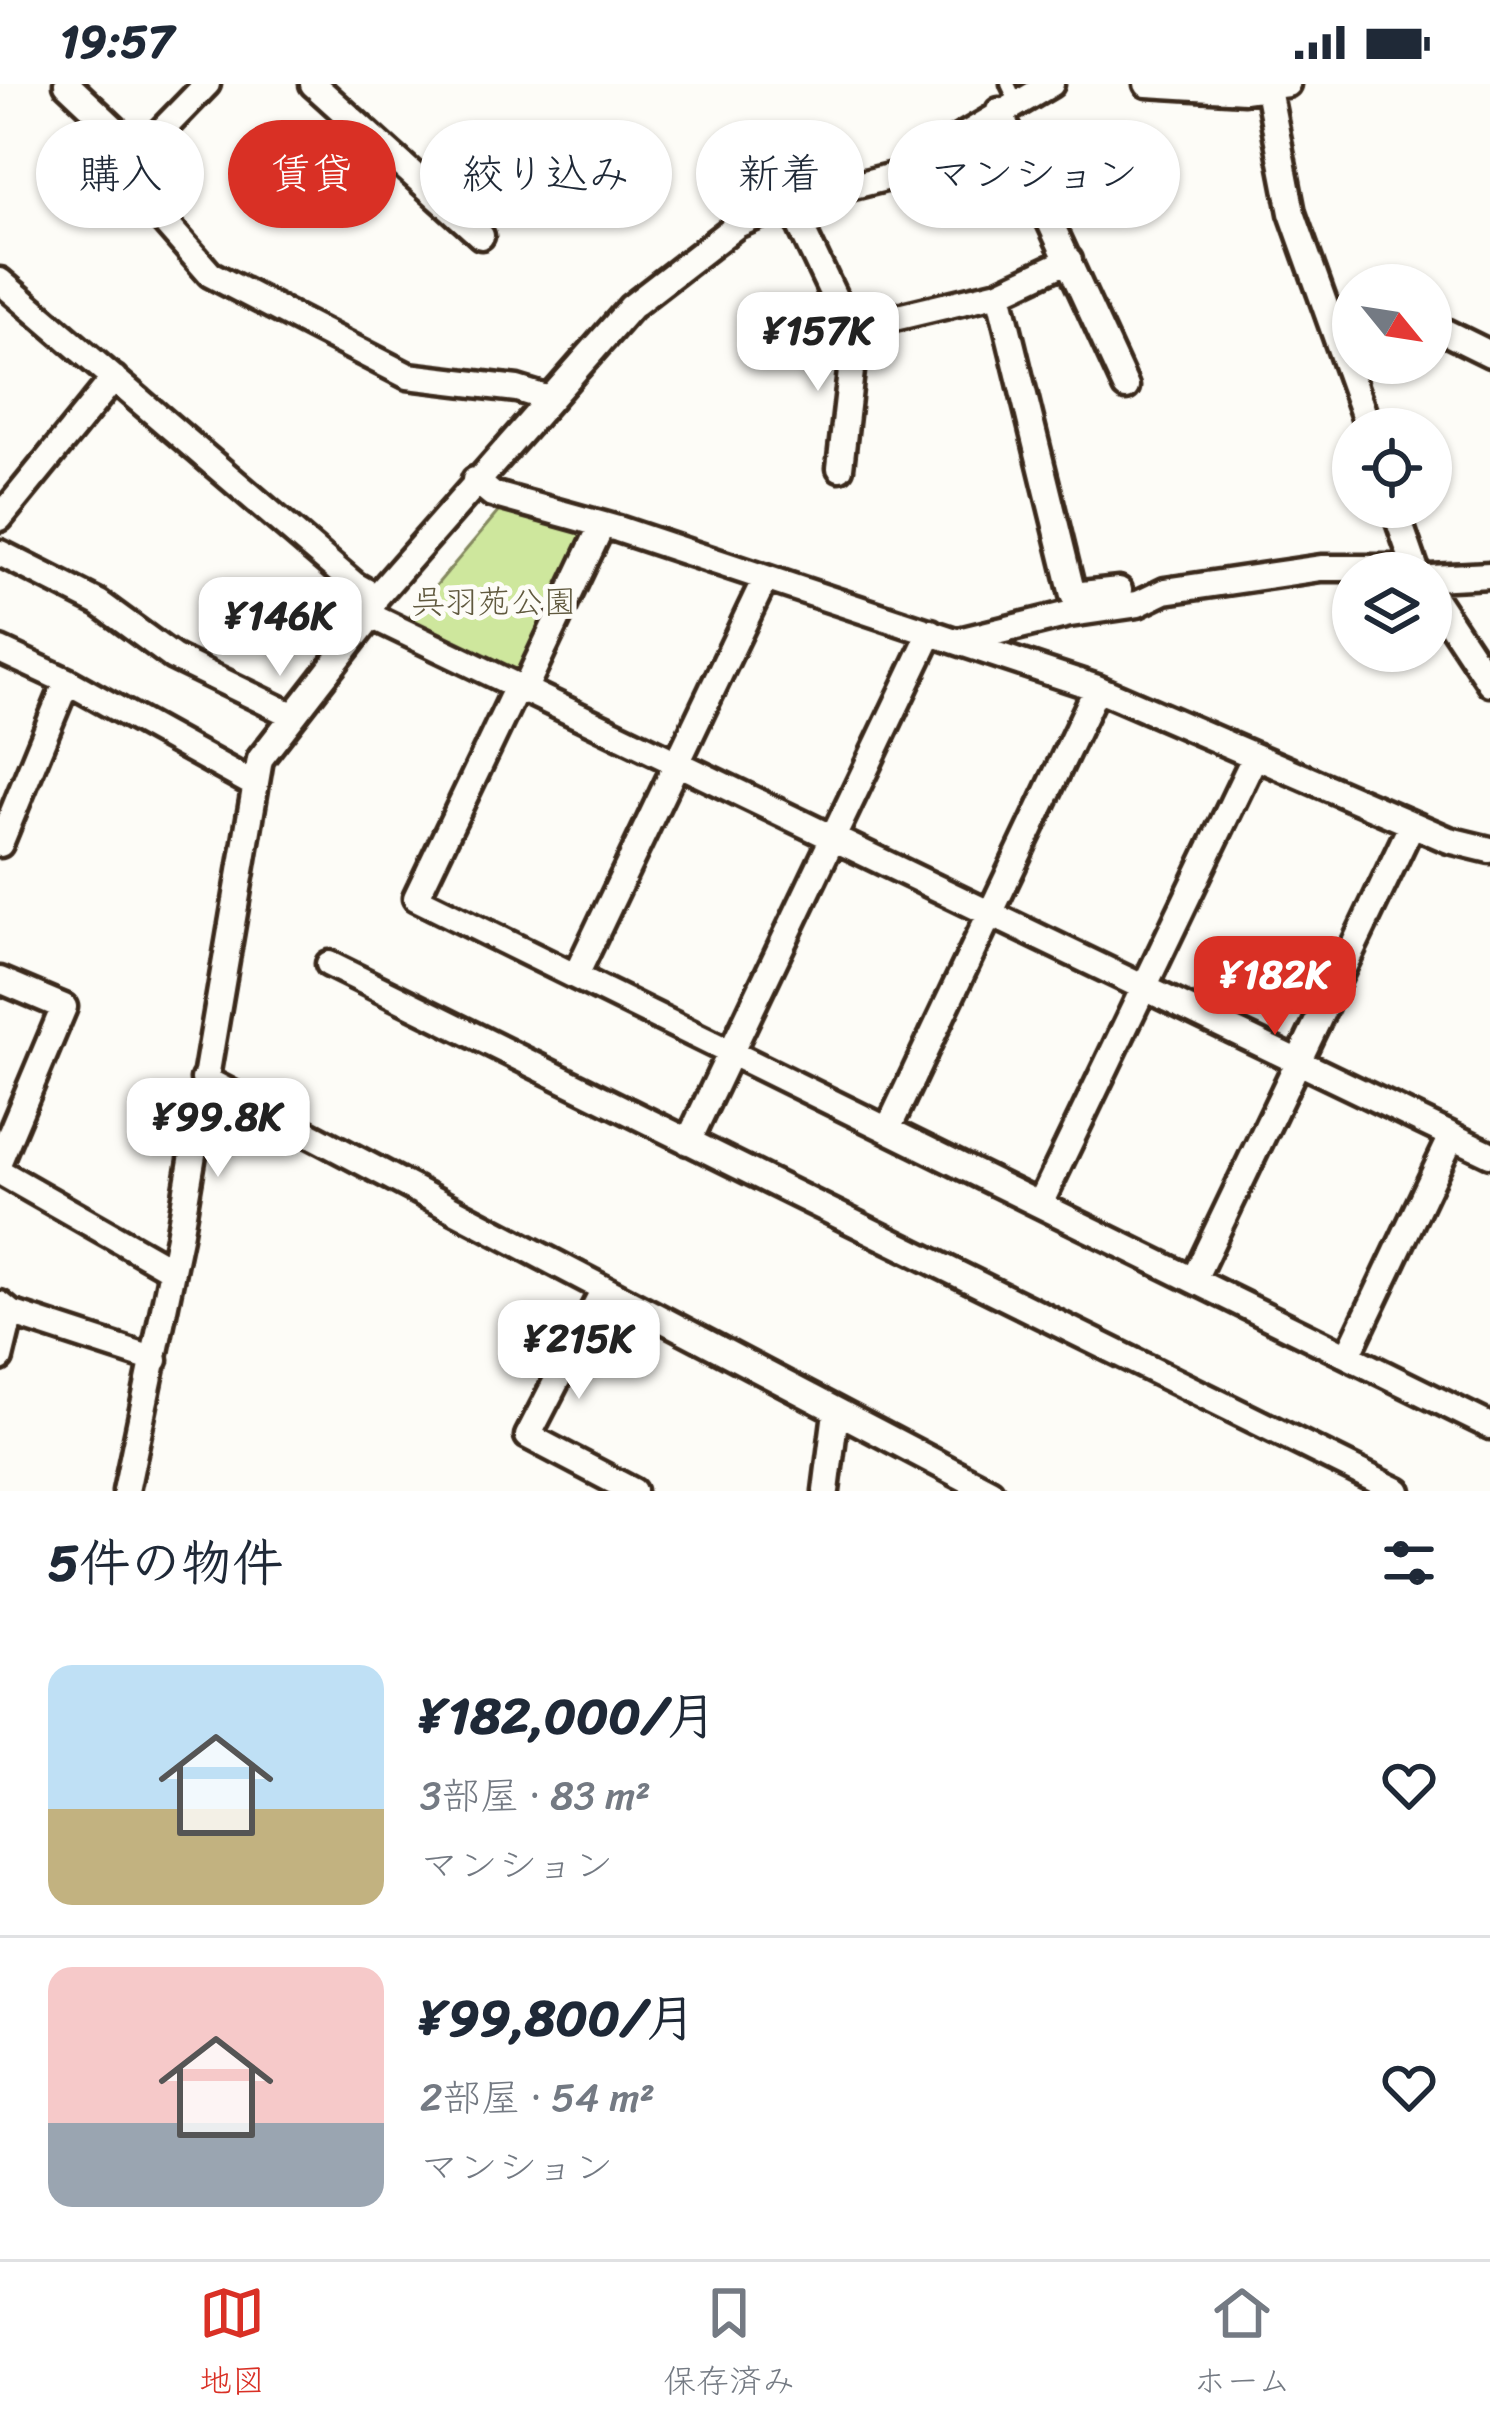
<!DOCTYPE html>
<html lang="ja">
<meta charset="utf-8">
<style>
:root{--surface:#fff;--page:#f6f6f7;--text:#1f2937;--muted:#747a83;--line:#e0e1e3;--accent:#d93025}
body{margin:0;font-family:Sriracha,"Klee One",sans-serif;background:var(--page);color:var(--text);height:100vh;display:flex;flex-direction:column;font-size:45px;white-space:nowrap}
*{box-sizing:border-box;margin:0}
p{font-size:39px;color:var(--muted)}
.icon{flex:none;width:66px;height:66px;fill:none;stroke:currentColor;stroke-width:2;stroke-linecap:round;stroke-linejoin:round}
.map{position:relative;height:1407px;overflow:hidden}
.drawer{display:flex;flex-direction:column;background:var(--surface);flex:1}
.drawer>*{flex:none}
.banner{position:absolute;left:36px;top:36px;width:1419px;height:108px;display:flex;gap:24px}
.needle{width:78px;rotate:120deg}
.controls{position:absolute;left:1332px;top:180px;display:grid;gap:24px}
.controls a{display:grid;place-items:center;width:120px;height:120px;border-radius:50%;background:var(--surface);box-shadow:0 3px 9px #0004;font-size:60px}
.price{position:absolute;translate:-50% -102px;padding:0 27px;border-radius:24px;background:#fff;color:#222;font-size:39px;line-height:78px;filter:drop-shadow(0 3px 6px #0008)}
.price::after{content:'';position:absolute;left:50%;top:72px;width:36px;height:27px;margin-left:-18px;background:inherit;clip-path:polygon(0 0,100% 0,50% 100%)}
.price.active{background:var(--accent);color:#fff}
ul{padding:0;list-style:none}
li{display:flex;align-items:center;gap:36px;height:300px;padding:0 48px}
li+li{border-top:3px solid var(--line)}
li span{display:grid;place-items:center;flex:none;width:336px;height:240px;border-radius:24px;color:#555}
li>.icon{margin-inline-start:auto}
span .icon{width:144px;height:144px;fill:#fffc;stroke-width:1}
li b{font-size:51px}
h2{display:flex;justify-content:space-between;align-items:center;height:144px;padding:0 48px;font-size:51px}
.tag{padding:0 42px;border-radius:54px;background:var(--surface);box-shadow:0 3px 9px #0004;font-size:42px;line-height:108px}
.tag.active{background:var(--accent);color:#fff}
.status{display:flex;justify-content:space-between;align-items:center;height:84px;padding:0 60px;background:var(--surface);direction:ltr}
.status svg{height:33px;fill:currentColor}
.tabs{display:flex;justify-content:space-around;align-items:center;height:168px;border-top:3px solid var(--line);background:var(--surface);font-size:33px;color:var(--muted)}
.tabs a{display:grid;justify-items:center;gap:6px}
.tabs .active{color:var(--accent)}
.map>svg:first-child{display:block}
.green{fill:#cee79d;stroke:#84885e;stroke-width:3}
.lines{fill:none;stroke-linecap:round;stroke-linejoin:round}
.lane-casing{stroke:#3b2a1e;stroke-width:21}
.street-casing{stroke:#3b2a1e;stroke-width:33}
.lane{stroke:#fdfcf7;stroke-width:12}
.street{stroke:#fdfcf7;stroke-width:24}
.labels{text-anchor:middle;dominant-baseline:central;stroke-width:10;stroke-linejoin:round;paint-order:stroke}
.park-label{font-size:33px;fill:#60593e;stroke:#fdfcf7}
</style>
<div class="status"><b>19:57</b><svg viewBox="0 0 49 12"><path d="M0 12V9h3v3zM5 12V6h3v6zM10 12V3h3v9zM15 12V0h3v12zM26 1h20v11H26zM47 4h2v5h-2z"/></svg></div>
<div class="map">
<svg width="1490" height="1407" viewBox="0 0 1490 1407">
<rect width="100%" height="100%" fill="#fdfcf7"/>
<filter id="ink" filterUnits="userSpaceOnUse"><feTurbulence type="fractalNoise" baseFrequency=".00833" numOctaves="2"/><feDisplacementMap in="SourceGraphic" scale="24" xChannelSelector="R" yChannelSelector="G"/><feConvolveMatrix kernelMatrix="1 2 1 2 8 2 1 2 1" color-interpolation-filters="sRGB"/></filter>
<g filter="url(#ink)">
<path class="green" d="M504,421L584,443L586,450L523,582L509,588L407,536Z"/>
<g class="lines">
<g class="lane-casing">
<path id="lane" d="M1008,0L1016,17"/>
</g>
<g class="street-casing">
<path id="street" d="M67,0L140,69L161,134L210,190L408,292L517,305L546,314
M313,0L481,152
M1147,0L1244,6L1287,0
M1267,0L1292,129L1369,345
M999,27L1126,303
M140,69L207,0
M789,118L836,217L856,243L999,209L1069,176
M0,197L355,501L376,513
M999,209L1073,511L1119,506
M1431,241L1490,270
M840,384L856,243
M475,396L492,410L618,445L1097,604L1449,756L1490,766
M1394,423L1417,489
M0,434L114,294
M0,469L99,519L173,573L290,630
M1431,494L1490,491
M1431,510L1490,599
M369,531L1490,1070
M959,557L1069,530L1138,520L1165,507L1321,484H1414
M0,566L67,597L255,701
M516,605L416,814L1490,1342
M523,608L602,441
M0,760L67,597
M329,880L1398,1407
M576,891L765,495
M0,896L64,923L0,1075
M204,995L990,1407
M888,1045L1097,604
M688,1058L931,548
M0,1088L172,1186
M1040,1120L1255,672
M1194,1195L1412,740
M604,1205L528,1352L633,1407
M0,1220L11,1229L155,1276
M1348,1271L1452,1052
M0,1274L11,1229
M126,1407L179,1153L260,675L365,540L376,513L631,223L737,141L789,118L897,91L1051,0
M826,1407L836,1328"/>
</g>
<use href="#lane" class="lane"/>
<use href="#street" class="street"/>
</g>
</g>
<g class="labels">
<g class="park-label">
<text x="494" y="518">呉羽苑公園</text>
</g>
</g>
</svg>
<div class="controls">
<a><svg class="needle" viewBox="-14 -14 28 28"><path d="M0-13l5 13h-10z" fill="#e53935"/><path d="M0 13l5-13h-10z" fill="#747a83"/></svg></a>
<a><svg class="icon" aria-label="locate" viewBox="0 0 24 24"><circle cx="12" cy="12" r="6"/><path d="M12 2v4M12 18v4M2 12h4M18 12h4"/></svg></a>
<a><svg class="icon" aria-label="layers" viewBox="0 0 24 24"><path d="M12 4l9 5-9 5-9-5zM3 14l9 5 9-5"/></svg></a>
</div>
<b class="price" style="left:818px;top:310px">¥157K</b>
<b class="price" style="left:280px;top:595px">¥146K</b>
<b class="price active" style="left:1275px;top:954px">¥182K</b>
<b class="price" style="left:218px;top:1096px">¥99.8K</b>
<b class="price" style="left:579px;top:1318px">¥215K</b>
<div class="banner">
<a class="tag">購入</a>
<a class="tag active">賃貸</a>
<a class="tag">絞り込み</a>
<a class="tag">新着</a>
<a class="tag">マンション</a>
</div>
</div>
<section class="drawer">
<h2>5件の物件<svg class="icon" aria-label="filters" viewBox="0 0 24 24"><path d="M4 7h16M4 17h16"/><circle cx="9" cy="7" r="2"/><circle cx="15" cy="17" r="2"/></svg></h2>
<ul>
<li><span style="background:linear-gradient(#bfe0f5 60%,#c2b280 0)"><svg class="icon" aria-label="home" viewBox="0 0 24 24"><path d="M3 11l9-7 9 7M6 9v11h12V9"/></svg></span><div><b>¥182,000/月</b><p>3部屋 · 83 m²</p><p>マンション</p></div><svg class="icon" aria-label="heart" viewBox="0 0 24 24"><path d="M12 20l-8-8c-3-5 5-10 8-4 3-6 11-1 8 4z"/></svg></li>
<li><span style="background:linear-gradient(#f6c9c9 65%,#9aa5b1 0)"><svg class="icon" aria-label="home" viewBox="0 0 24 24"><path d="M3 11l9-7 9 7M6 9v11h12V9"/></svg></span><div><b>¥99,800/月</b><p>2部屋 · 54 m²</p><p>マンション</p></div><svg class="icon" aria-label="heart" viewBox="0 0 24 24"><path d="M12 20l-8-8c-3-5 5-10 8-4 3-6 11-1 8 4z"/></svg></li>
</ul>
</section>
<nav class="tabs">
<a class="active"><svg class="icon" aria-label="map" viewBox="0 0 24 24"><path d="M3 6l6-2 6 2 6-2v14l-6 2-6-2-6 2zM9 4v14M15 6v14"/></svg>地図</a>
<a><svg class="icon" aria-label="saved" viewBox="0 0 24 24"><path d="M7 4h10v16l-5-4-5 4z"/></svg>保存済み</a>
<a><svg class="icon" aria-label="home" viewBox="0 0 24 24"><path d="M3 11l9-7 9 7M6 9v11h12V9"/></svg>ホーム</a>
</nav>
